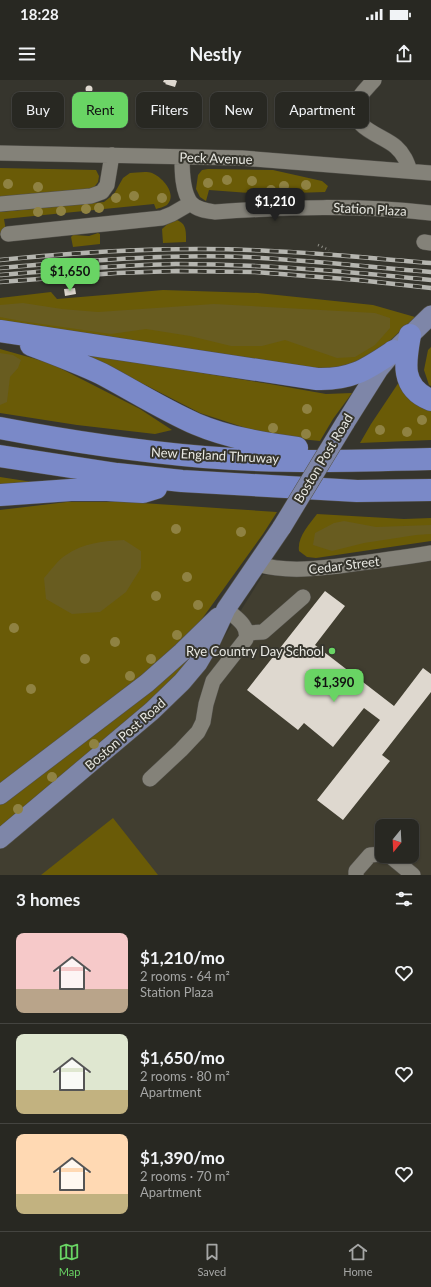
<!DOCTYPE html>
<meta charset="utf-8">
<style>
:root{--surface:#282822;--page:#34342f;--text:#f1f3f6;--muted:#a5a6a5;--line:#444440;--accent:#69d464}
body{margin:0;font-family:Lato,sans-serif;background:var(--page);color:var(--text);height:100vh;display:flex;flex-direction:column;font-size:15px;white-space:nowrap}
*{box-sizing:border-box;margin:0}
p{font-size:13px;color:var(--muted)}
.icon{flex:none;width:22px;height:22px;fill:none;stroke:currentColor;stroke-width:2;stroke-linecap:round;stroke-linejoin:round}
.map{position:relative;height:795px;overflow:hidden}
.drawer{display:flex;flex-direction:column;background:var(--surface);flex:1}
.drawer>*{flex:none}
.hud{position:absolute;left:12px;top:12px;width:407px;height:36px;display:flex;gap:8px}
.needle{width:26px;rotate:198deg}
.fabs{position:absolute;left:375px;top:739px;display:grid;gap:8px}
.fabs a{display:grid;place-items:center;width:44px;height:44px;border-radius:8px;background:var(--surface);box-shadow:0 1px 3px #0004,0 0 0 1px var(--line);font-size:20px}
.price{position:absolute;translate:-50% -34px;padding:0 9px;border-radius:8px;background:var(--accent);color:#111;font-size:13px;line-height:26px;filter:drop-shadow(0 1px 2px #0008)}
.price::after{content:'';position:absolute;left:50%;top:24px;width:12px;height:9px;margin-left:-6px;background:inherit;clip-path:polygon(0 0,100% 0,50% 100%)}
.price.active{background:#222;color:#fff}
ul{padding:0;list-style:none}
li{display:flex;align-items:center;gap:12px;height:100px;padding:0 16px}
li+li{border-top:1px solid var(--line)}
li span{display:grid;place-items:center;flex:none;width:112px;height:80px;border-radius:8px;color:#555}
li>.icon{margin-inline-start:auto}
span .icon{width:48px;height:48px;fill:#fffc;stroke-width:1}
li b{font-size:17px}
h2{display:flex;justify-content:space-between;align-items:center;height:48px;padding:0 16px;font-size:17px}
.pill{padding:0 14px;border-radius:8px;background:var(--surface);box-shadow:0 1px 3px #0004,0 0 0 1px var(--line);font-size:14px;line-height:36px}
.pill.active{background:var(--accent);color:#111}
.status{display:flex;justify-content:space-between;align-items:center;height:28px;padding:0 20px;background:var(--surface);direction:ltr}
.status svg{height:11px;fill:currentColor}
header{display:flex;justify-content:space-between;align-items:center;height:52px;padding:0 16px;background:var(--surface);font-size:18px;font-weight:700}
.menu{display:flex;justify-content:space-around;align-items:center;height:56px;border-top:1px solid var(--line);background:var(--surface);font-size:11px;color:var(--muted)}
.menu a{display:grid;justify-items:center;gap:2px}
.menu .active{color:var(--accent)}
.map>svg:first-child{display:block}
.built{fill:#413e30;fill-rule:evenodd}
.green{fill:#6a5b07}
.forest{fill:#685c20}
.building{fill:#ded8cf}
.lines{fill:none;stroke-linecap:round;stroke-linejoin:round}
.minor-casing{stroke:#53514b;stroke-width:16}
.major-casing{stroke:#53514b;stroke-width:20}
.highway-casing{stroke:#53514b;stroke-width:23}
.path{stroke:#919089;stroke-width:2.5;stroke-dasharray:1 3;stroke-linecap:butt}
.minor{stroke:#848279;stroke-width:15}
.major{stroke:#7e86a8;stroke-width:19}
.highway{stroke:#7a89c8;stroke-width:22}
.rail-casing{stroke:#b5b5af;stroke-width:4.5}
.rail{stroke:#36352d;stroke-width:3;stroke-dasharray:9;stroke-linecap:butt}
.major-bridge-casing{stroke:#53514b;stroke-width:20;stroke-linecap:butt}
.major-bridge{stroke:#7e86a8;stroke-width:19}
.tree{fill:#8f8242}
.poi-dot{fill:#69d464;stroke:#36352d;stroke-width:1.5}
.labels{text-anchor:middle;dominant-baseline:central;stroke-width:4;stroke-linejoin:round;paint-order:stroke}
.street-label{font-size:13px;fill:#e9e9e3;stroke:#36352d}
.poi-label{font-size:13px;fill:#e9e9e3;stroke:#36352d;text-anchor:end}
</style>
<div class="status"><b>18:28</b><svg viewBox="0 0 49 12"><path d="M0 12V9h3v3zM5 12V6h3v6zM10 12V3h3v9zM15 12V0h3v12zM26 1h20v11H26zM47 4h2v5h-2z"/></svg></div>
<header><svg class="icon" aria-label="menu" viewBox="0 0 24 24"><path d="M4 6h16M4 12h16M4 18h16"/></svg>Nestly<svg class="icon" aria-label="share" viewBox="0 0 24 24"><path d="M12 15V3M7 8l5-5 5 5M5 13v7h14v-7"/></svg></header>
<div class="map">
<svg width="431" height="795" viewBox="0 0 431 795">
<rect width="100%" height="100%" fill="#36352d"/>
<path class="built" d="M431,476V795H0V768L162,635L206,586L263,495L343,491ZM382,746H412V776H382Z"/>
<path class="green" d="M0,88L96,90L99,96L98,102L92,110L0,117Z
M208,89L273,90L322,101L328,106L325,112L262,114L209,110L206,121L200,117L196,109L198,95L202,90Z
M130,93C136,93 146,91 152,93C162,97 178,114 167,125C164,127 159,128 156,129L154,124L4,139L6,151L0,156V132L104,122L114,114L123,98Z
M177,140C187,144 186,152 186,162L163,163L162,149L171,141Z
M98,153L100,154V164L73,167L71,157L73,155L89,156Z
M163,210L258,213L373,225L415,237L361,288L347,293L0,243V218L51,212L57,219Z
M431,267V306L429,305L424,290L428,270Z
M0,269L50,283L140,329L172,350L155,354L77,345L0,333Z
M85,274L270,304L326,314L352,313L333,339L320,361L290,358L252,350L200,333Z
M399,302L431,329V360L360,363L371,344Z
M0,397L39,403L0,409Z
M67,422H127L277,432L263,454L199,543L160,584L0,708V430Z
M317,434L404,439L431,438V461L316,478L307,477L299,471C297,457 309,445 317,434Z
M194,575L178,596L0,752V724Z
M113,738L158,795H41Z"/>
<path class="forest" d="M23,223L62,229L98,232L214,224L375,233L390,238V248L375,265L355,277L337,278L285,260L262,266H231L190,256L146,249L111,254L21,241L0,237V225Z
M0,273L13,275L21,280L18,288L10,297L7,322L0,325Z
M344,441L376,447L431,445V454L416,455L364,463L332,471L313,465L315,453L334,443Z
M124,460L141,471V488L126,512L100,532L72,534L46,519L44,498C51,490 58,480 66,475C83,463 103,461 124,460Z"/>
<path class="building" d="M164,0H175L177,1L175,7L165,4L166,3L163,2Z
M85.5 9a3.5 3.5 0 1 1 7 0a3.5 3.5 0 1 1-7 0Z
M75,208L76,214L65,216L64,209Z
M325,511L345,526L315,565L394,626L423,588L431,594V612L382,675L390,681L343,740L317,720L380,640L364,628L333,667L304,643L298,650L247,610Z"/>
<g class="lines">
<g class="minor-casing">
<path id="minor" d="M374,0C368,7 358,16 356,25C350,49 383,55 396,67C404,74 407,82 410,91
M0,73L242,78L431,93
M182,77C182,90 182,112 191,123C197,130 207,131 215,132C289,127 357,125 431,133
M0,124L91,116L102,112L107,105L112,75
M8,154L162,138L172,134L191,123
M424,162L431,163
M257,484C285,492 311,489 339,486C370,482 400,478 431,473
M248,553L263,552L303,517
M150,699L181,670L198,652L203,642L206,624L213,601L246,559C249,545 236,538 226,529
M390,776L413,795
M356,795V791L370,775L382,774"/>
</g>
<g class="major-casing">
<path id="major" d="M345,343L379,289L394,271L431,235
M0,715L147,603L182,572L218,537
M0,759L152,631L182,602L198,583L211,561L226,529L282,447"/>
</g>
<g class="highway-casing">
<path id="highway" d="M0,251L317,299C352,300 367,289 394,271
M410,255C405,282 400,308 431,320
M31,265C55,274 79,283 102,294C134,311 164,330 196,344C229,358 263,363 297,368
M0,348C68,361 135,371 204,377C279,383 356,381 431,379
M0,376L117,394L182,401L357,411L431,410
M0,415L71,410H107L143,412L156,408"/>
</g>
<path class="path" d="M318,165L329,170"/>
<use href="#minor" class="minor"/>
<use href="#major" class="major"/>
<use href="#highway" class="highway"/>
<g class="rail-casing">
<path id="rail" d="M0,180C90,171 180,166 270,171C324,173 377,179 431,183
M0,188C82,181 164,174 246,177C308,180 370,187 431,192
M0,195C59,190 117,185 176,184C261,184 346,191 431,200
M0,202L116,193L177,191L255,192L358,200L431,208"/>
</g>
<use href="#rail" class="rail"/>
<g class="major-bridge-casing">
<path id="major-bridge" d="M282,447L345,343"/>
</g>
<use href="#major-bridge" class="major-bridge"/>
</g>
<g class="tree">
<circle cx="227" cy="100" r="5"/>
<circle cx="252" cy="101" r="5"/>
<circle cx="208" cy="103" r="5"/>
<circle cx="8" cy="104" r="5"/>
<circle cx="306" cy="105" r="5"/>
<circle cx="284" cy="106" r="5"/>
<circle cx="38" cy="107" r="5"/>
<circle cx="271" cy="110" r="5"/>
<circle cx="134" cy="116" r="5"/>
<circle cx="116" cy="118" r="5"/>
<circle cx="162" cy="118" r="5"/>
<circle cx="99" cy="128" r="5"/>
<circle cx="86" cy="129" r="5"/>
<circle cx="61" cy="131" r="5"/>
<circle cx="38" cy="132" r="5"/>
<circle cx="307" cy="329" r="5"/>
<circle cx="422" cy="340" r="5"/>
<circle cx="273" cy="348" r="5"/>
<circle cx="380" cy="350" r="5"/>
<circle cx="407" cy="352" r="5"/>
<circle cx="306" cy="354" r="5"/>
<circle cx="176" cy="449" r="5"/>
<circle cx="241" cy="452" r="5"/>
<circle cx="187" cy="497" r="5"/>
<circle cx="156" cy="516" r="5"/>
<circle cx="198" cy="525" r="5"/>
<circle cx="14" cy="548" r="5"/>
<circle cx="177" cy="555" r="5"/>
<circle cx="115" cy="562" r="5"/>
<circle cx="85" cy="579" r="5"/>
<circle cx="151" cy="579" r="5"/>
<circle cx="130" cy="596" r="5"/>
<circle cx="31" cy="609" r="5"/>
<circle cx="94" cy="664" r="5"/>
<circle cx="52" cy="697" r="5"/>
<circle cx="18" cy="729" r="5"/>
</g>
<circle class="poi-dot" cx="332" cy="571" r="4"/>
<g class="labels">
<g class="street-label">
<text transform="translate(216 78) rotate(2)">Peck Avenue</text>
<text transform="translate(370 129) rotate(3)">Station Plaza</text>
<text transform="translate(215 375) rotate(3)">New England Thruway</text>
<text transform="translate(323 378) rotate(-59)">Boston Post Road</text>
<text transform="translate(344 485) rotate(-7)">Cedar Street</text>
<text transform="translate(125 654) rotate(-41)">Boston Post Road</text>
</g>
<g class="poi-label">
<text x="324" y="571">Rye Country Day School</text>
</g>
</g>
</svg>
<div class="fabs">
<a><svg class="needle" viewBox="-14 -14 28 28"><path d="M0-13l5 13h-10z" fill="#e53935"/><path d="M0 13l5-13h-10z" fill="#a5a6a5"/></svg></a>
</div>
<b class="price active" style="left:275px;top:142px">$1,210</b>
<b class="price" style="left:70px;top:212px">$1,650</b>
<b class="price" style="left:334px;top:623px">$1,390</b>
<div class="hud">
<a class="pill">Buy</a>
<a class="pill active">Rent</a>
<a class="pill">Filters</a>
<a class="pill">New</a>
<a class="pill">Apartment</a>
</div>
</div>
<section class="drawer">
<h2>3 homes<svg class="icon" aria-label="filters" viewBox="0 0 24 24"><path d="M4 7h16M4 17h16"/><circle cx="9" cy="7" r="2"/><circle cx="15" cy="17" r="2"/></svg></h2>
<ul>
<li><span style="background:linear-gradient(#f6c9c9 70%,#b9a48a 0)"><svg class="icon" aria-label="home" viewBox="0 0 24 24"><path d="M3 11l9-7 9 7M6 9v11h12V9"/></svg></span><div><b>$1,210/mo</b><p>2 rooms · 64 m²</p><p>Station Plaza</p></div><svg class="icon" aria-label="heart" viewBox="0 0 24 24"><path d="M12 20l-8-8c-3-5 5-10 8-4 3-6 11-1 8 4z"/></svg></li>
<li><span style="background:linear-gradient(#dfe7d0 70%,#c2b280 0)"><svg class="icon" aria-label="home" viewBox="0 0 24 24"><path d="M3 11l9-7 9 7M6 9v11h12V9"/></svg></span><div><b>$1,650/mo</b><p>2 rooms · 80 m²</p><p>Apartment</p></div><svg class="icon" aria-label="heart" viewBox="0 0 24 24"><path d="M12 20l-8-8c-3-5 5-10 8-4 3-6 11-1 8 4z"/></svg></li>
<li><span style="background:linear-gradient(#ffd9b3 75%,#c2b280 0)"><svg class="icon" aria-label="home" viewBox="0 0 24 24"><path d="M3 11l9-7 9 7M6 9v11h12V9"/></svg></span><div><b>$1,390/mo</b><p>2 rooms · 70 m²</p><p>Apartment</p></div><svg class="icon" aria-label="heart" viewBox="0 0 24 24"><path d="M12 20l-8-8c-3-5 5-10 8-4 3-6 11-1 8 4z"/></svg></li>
</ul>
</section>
<nav class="menu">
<a class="active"><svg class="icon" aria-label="map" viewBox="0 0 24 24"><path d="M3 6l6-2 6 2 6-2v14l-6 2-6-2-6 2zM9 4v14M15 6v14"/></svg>Map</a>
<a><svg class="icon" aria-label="saved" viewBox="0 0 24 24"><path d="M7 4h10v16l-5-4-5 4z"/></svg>Saved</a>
<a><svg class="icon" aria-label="home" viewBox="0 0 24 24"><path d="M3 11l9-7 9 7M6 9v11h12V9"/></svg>Home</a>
</nav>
